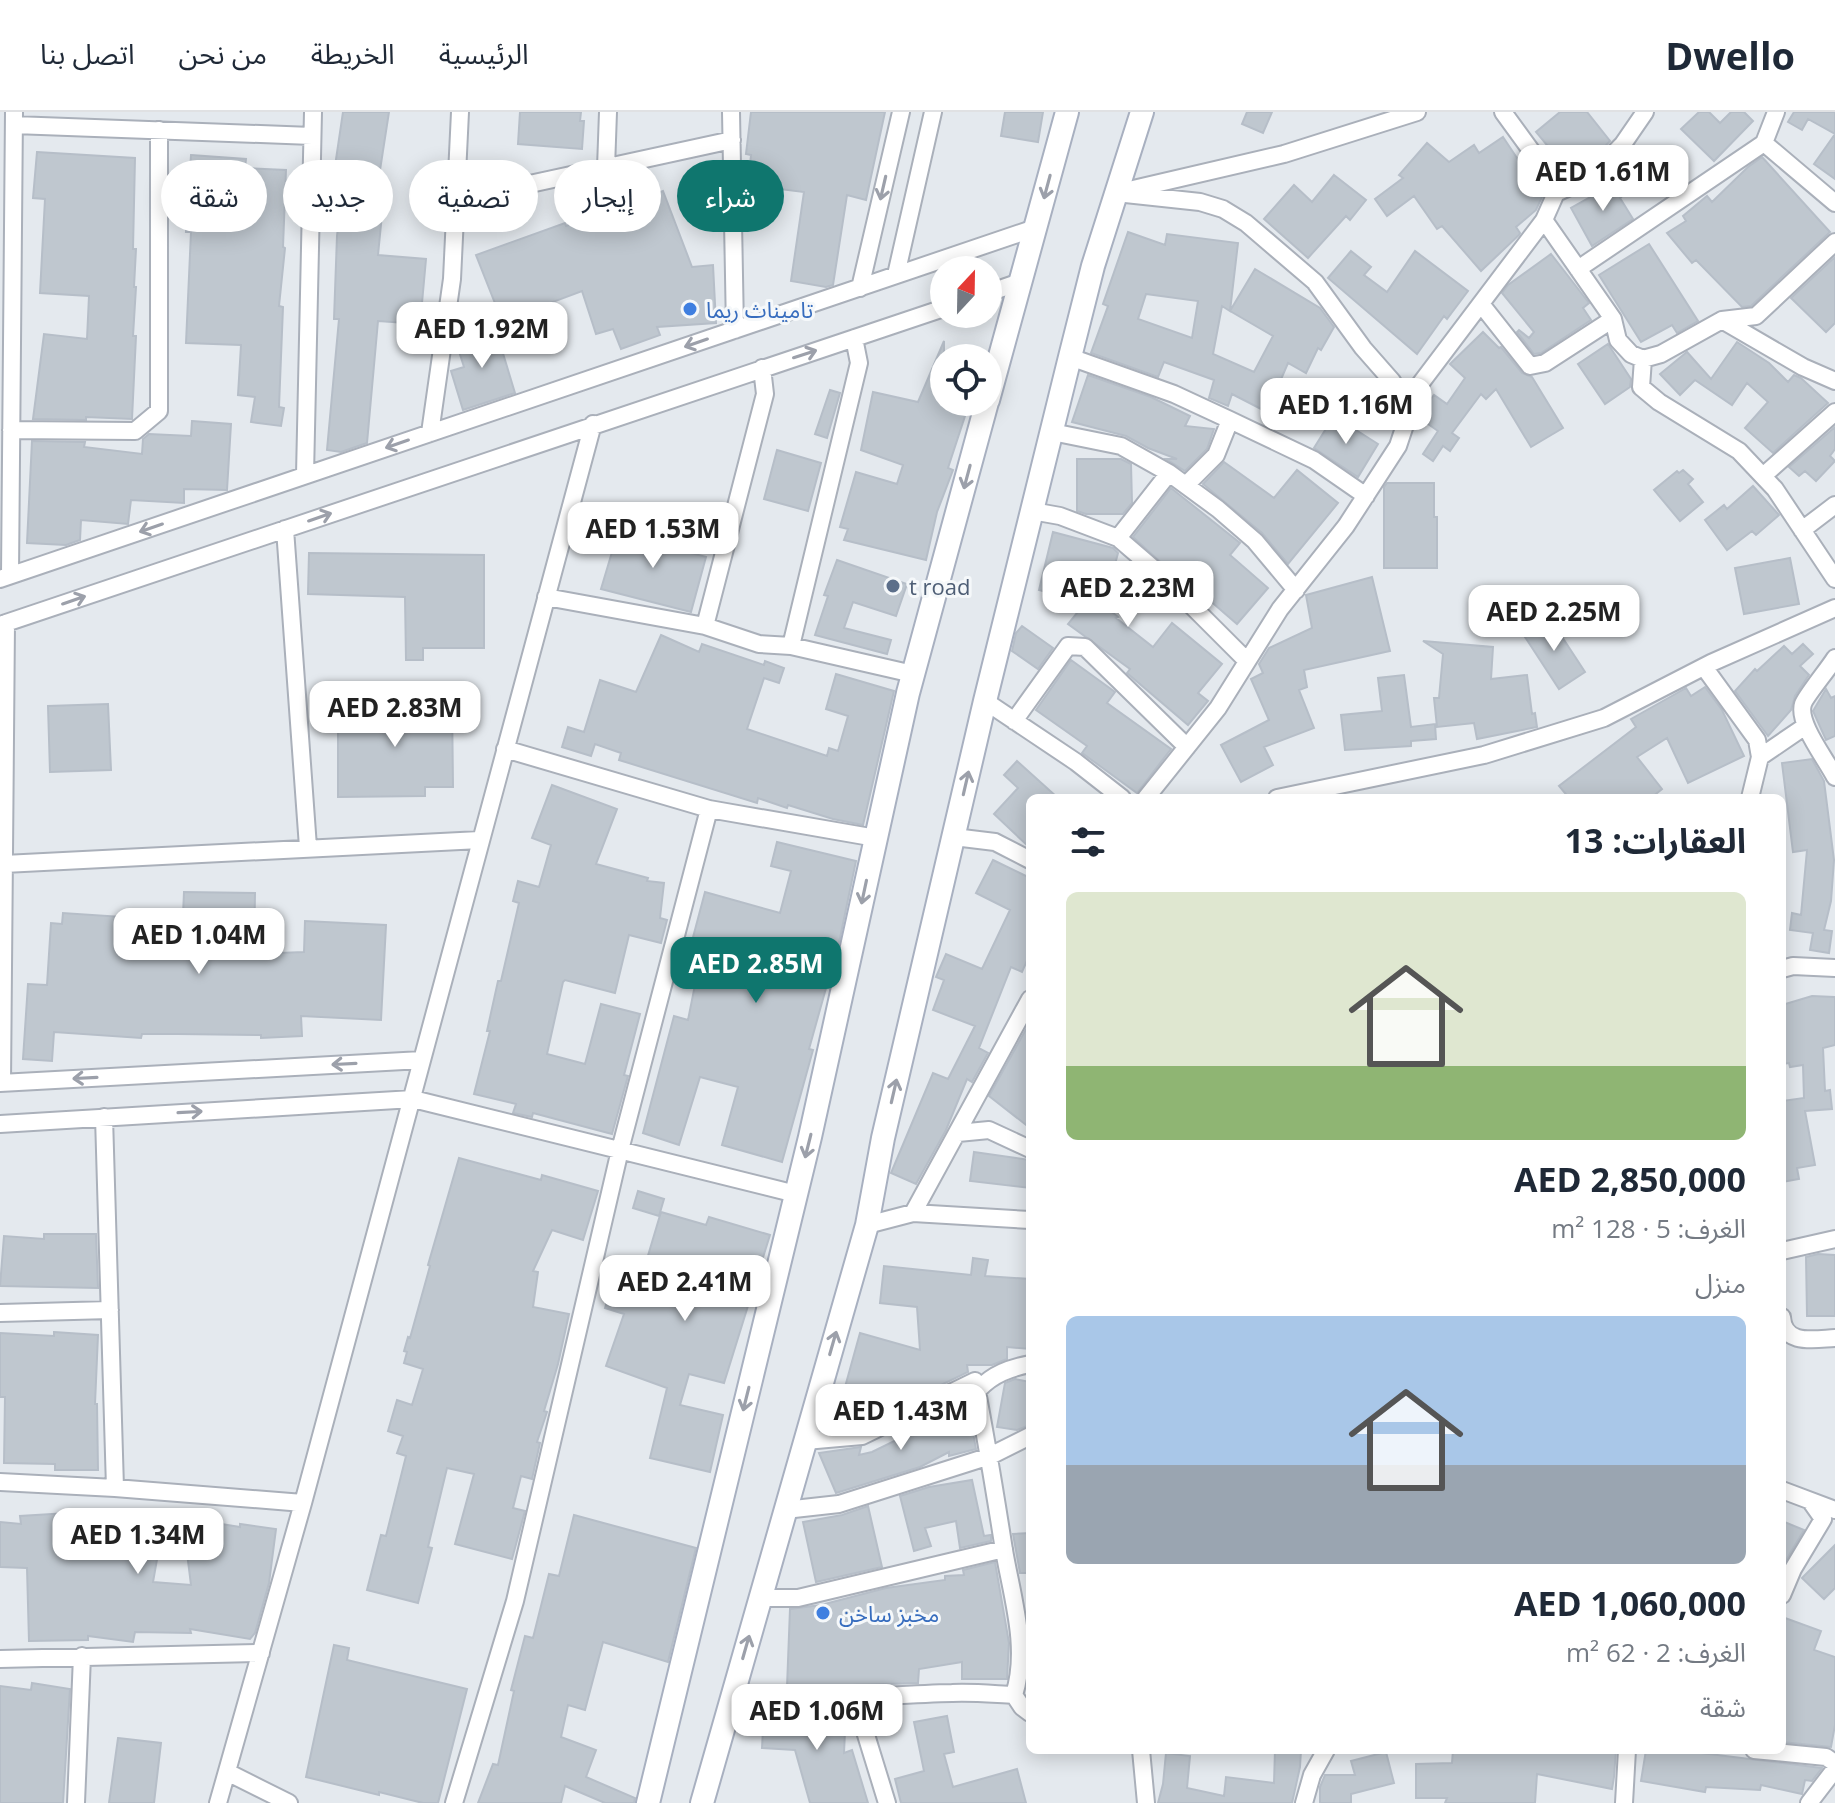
<!DOCTYPE html>
<html lang="ar">
<meta charset="utf-8">
<style>
:root{--surface:#fff;--page:#f2f2f3;--text:#1f2937;--muted:#747a83;--line:#e0e1e3;--accent:#0f766e}
body{margin:0;font-family:"Open Sans","Noto Sans Arabic",sans-serif;background:var(--page);color:var(--text);direction:rtl;height:100vh;display:flex;flex-direction:column;font-size:30px;white-space:nowrap}
*{box-sizing:border-box;margin:0}
p{font-size:26px;color:var(--muted)}
.icon{flex:none;width:44px;height:44px;fill:none;stroke:currentColor;stroke-width:2;stroke-linecap:round;stroke-linejoin:round}
.map{position:relative;flex:1;overflow:hidden;direction:ltr}
.side{position:absolute;left:1026px;top:682px;width:760px;height:960px;display:flex;flex-direction:column;background:var(--surface);border-radius:12px;box-shadow:0 4px 20px #0003;direction:rtl}
.side>*{flex:none}
.hud{position:absolute;left:24px;top:48px;width:760px;height:72px;direction:rtl;display:flex;gap:16px}
.needle{width:52px;rotate:22deg}
.controls{position:absolute;left:930px;top:144px;display:grid;gap:16px}
.controls a{display:grid;place-items:center;width:72px;height:72px;border-radius:50%;background:var(--surface);box-shadow:0 4px 20px #0003;font-size:40px}
.price{position:absolute;translate:-50% -68px;padding:0 18px;border-radius:16px;background:#fff;color:#222;font-size:26px;line-height:52px;filter:drop-shadow(0 2px 4px #0008)}
.price::after{content:'';position:absolute;left:50%;top:48px;width:24px;height:18px;margin-left:-12px;background:inherit;clip-path:polygon(0 0,100% 0,50% 100%)}
.price.on{background:var(--accent);color:#fff}
ul{padding:0;list-style:none}
li{display:grid;align-content:center;gap:16px;height:424px;padding:0 40px}
li span{display:grid;place-items:center;height:248px;border-radius:12px;color:#555}
li>.icon{margin-inline-start:auto}
span .icon{width:144px;height:144px;fill:#fffc;stroke-width:1}
li b{font-size:34px}
h2{display:flex;justify-content:space-between;align-items:center;height:96px;padding:0 40px;font-size:34px}
.chip{padding:0 28px;border-radius:36px;background:var(--surface);box-shadow:0 4px 20px #0003;font-size:28px;line-height:72px}
.chip.on{background:var(--accent);color:#fff}
header{display:flex;align-items:center;gap:48px;box-sizing:border-box;height:112px;padding:0 40px;background:var(--surface);border-bottom:2px solid var(--line)}
header strong{font-size:38px}
nav{display:flex;gap:44px;margin-inline-start:auto;font-size:28px}
.map>svg:first-child{display:block}
.building{fill:#bfc7cf;stroke:#b6bec8;stroke-width:2;fill-rule:evenodd}
.lines{fill:none;stroke-linecap:round;stroke-linejoin:round}
.street-casing{stroke:#aab0ba;stroke-width:20}
.secondary-casing{stroke:#a8b0c0;stroke-width:26}
.street{stroke:#fff;stroke-width:16}
.secondary{stroke:#fff;stroke-width:22}
.oneway{stroke:#9ca0aa}
.shop-dot{fill:#3f7fe0;stroke:#f5f8fa;stroke-width:3}
.service-dot{fill:#5c6f8a;stroke:#f5f8fa;stroke-width:3}
.labels{text-anchor:middle;dominant-baseline:central;stroke-width:6;stroke-linejoin:round;paint-order:stroke}
.shop-label{font-size:22px;fill:#366cbe;stroke:#f5f8fa;text-anchor:start}
.service-label{font-size:22px;fill:#4e5e75;stroke:#f5f8fa;text-anchor:start}
</style>
<header>
<strong>Dwello</strong>
<nav><a>الرئيسية</a><a>الخريطة</a><a>من نحن</a><a>اتصل بنا</a></nav>
</header>
<div class="map">
<svg width="1835" height="1691" viewBox="0 0 1835 1691">
<rect width="100%" height="100%" fill="#e4e9ee"/>
<path class="building" d="M343,0H389L378,71L385,72L378,143L426,147L422,191L435,192L434,213L378,209L367,331L341,340L327,338L339,207H334L337,124L345,55L335,54Z
M520,0H581L580,9H584L582,37L518,32Z
M751,0H885L866,88L847,83L833,173L826,175L791,169L804,80L748,73L751,43L746,42Z
M1005,0H1043L1038,30L1001,24Z
M1247,0H1272L1263,21L1242,12Z
M1560,0H1587L1610,29L1584,57L1571,62L1536,20Z
M1699,0H1709L1720,11L1731,0H1744L1753,9L1714,49L1681,17Z
M1794,0H1835V67L1814,52L1835,22L1808,7L1802,18L1788,10Z
M1503,25L1525,58L1528,56L1536,65L1544,81L1536,98L1516,115L1520,121L1519,123L1481,159L1442,114L1437,117L1414,84L1387,104L1375,87L1403,66L1399,63L1427,31L1449,50L1474,33L1479,41Z
M37,40L135,46L133,137H136L134,175H136L133,224H136L132,307L86,305V308L33,307L44,222L87,227L89,184L40,181L45,87L33,86Z
M191,43L246,47L245,56L286,58L283,135L285,136L279,194L283,195L279,295L284,296L281,314L251,310L255,285L238,283L241,233L186,231L191,120H186Z
M1762,45L1830,120L1751,194L1742,195L1696,148L1692,151L1667,121L1686,109L1683,104L1707,84L1712,90L1748,55Z
M1334,63L1366,88L1350,108L1346,104L1308,146L1264,107L1294,73L1312,90Z
M1619,69L1626,81L1620,86L1633,107L1592,134L1571,96Z
M663,79L692,155L713,153L716,211L657,215L660,223L621,237L613,217L596,222L582,179L502,209L476,143L565,111L566,114L626,95L625,93Z
M1128,120L1165,133L1167,122L1238,131L1230,199L1222,194L1213,242L1254,260L1273,224L1230,199L1255,157L1320,196L1334,215L1321,238L1318,236L1306,261L1288,251L1267,300L1232,282L1228,294L1209,286L1214,268L1164,250L1158,265L1091,241L1108,194L1103,192ZM1146,182L1198,189L1192,226L1138,207Z
M1649,132L1698,209L1677,221L1672,213L1641,230L1599,163Z
M1351,139L1371,155L1364,163L1387,180L1415,139L1468,179L1447,207L1444,204L1417,242L1328,166Z
M1551,142L1589,191L1583,196L1591,208L1541,241L1534,242L1517,220L1519,218L1529,226L1534,220L1502,181L1508,173Z
M1835,145V211L1826,220L1791,186Z
M495,215L515,281L463,298L451,259L464,255L455,227Z
M1483,220L1499,236L1501,235L1522,261L1532,265L1563,316L1531,335L1496,277L1486,287L1481,282L1452,321L1459,326L1450,339L1443,334L1433,349L1423,342L1438,319L1418,305L1434,283L1447,292L1465,266L1450,252Z
M944,229V290H965L960,302L965,304L948,356L953,358L937,400L926,448L844,428L848,417L840,415L856,360L897,372L903,353L861,338L873,280L918,290Z
M1737,230L1769,251L1788,270L1794,263L1801,266L1828,291L1773,341L1745,316L1768,290L1747,271L1732,293L1695,268L1680,283L1660,262L1687,240L1711,267Z
M1608,232L1631,267L1630,275L1605,292L1578,252Z
M1088,263L1151,285L1190,304L1185,314L1214,317L1207,337L1185,359L1166,347H1177L1148,336L1126,324L1072,310Z
M830,278L840,281L827,326L815,322Z
M1334,304L1378,332L1358,365L1314,336Z
M192,309L231,312L227,378L184,377V391L131,388L128,412L81,408L80,428L66,433L27,431L32,329L85,330L84,335L142,342L143,327L149,322L191,324Z
M1835,315V337L1830,344L1835,349L1816,369L1805,359L1799,364L1789,355Z
M777,338L821,351L808,399L764,387Z
M1077,347H1121L1131,352L1132,391L1123,402H1086L1077,399Z
M1224,350L1274,386L1297,358L1338,391L1288,452L1262,421L1203,372Z
M1683,358L1693,367L1688,372L1703,390L1680,409L1654,378L1677,359L1679,361Z
M1387,371H1434V405H1437V456H1384V375Z
M1753,374L1779,403L1756,423L1752,419L1727,438L1705,408L1724,393L1727,397Z
M1171,376L1240,431L1230,443L1268,476L1237,512L1200,480L1197,483L1133,425Z
M621,410L661,422L658,432L706,445L691,500L601,477Z
M1053,420L1113,436L1118,441L1113,460L1103,457L1095,486L1118,505L1116,506L1153,535L1172,511L1222,552L1198,581L1208,589L1188,613L1127,561L1130,557L1068,512L1086,490L1039,478Z
M309,441L484,443V536H423V548H406L405,485L308,482Z
M1790,446L1799,492L1744,502L1735,456Z
M837,448L907,472L896,504L853,490L844,516L891,528L887,542L815,523L828,484L824,483Z
M1372,465L1390,539L1304,558L1307,575L1299,578L1314,616L1264,635L1273,653L1241,670L1221,633L1269,608L1251,567L1263,561L1259,552L1269,536L1312,516L1306,483Z
M1549,505L1585,560L1559,577L1523,522Z
M1022,514L1053,536L1038,557L1012,539L1016,521Z
M661,523L699,540L702,532L764,553L765,549L784,556L779,571L764,566L747,617L827,644L829,636L838,639L848,604L826,597L836,562L894,579L863,713L833,707L788,693L787,696L758,686L757,691L619,648L621,641L595,632L591,644L562,635L568,615L584,620L600,568L636,580Z
M1423,529L1493,535L1491,567L1527,563L1532,602L1535,601L1537,615L1477,627L1474,611L1437,615L1434,586H1439L1443,542Z
M1803,532L1813,542L1800,554L1809,563L1795,584L1791,598L1768,624L1735,579L1755,557L1757,559L1784,534L1792,542Z
M1071,548L1115,580L1107,591L1171,637L1137,681L1082,641L1087,634L1036,598Z
M1404,563L1411,615L1435,612L1436,627L1411,629V634L1345,638L1341,603L1382,599L1378,566Z
M1705,575L1722,598L1744,644L1688,671L1667,626L1637,645L1662,677L1651,686H1569L1559,674L1636,615L1631,607L1686,576L1691,584Z
M1826,577L1831,586L1835,584V624L1826,628L1813,599Z
M357,589H452L453,675H425V684L338,685V600H357Z
M108,592L111,658L50,660L48,594Z
M1812,647L1824,669L1834,748L1831,789L1824,818L1832,819L1829,841L1810,838L1813,821L1790,818L1792,801L1801,803L1807,738L1793,740L1782,651Z
M1017,649L1058,686H1030V736L994,702L1018,676L1004,663Z
M552,673L617,697L596,752L648,766L647,769L664,771L660,806L667,808L661,831L629,823L615,881L565,868L563,870L547,942L585,952L601,892L640,902L624,963L628,964L612,1022L533,1001L532,1005L513,1001L516,992L474,982L490,919H487L498,869H501L519,791L513,789L518,769L539,775L551,733L532,726Z
M777,730L856,749L840,826L809,937L813,938L782,1050L722,1033L738,975L700,965L679,1033L643,1021L674,904L688,908L703,833L692,829L705,780L780,801L791,759L771,754Z
M993,748L1030,766V842L1022,860L1011,855L979,936L988,941L972,970L967,967L946,1018L916,1072L891,1061L933,961L948,967L975,914L933,898L944,868L936,865L946,842L982,857L1010,798L976,781Z
M184,780L255,781L254,842L304,840L305,809L386,813L381,908L301,904L302,924L261,926V923L178,922H142L141,926L54,920L52,949L23,947L28,872L47,873L51,811L62,812L63,801L152,807V802L183,803Z
M1812,884L1835,885V933L1823,936L1825,979L1830,978L1832,997L1805,999L1815,1053L1797,1056L1799,1067L1782,1070V989L1804,986L1803,953L1790,955L1789,951L1782,952V893Z
M1030,910V1016L989,984Z
M974,1040L1030,1048V1076L970,1069Z
M459,1046L541,1068L542,1063L598,1079L583,1128L552,1118L533,1159L538,1160L533,1195L569,1202L558,1252L544,1299L547,1300L537,1330L540,1331L532,1367L521,1364L513,1396L525,1399L512,1447L455,1432L474,1362L447,1356L428,1435L432,1436L418,1491L367,1478L381,1423L386,1424L406,1344L397,1341L403,1324L388,1319L397,1288L412,1293L423,1257L404,1251L407,1240L404,1239L408,1225L410,1226L430,1154L428,1153Z
M638,1079L664,1087L659,1104L633,1096Z
M661,1100L706,1113L709,1105L770,1123L724,1271L689,1262L680,1293L723,1303L710,1360L650,1346L667,1276L606,1254L624,1202L605,1196L619,1149L644,1157Z
M44,1122H96L98,1176L0,1174L4,1124L44,1127Z
M1818,1142L1835,1143V1204H1807L1806,1145Z
M973,1146L988,1148L985,1164L1030,1167V1237L1007,1235V1247L992,1253H967L968,1260L914,1286L894,1288L892,1297L877,1304L870,1302L868,1309L859,1313L846,1314L835,1311L860,1221L920,1238L917,1195L880,1191L884,1154L971,1163Z
M54,1220L98,1223L95,1292H97L98,1358H55V1352L4,1351L5,1285H0V1221L54,1224Z
M1015,1267L1030,1270V1313L1017,1318L997,1315L1005,1271Z
M968,1293L976,1337L949,1344V1340L920,1355L836,1381L819,1341L861,1335L859,1343L872,1340Z
M972,1368L984,1424L991,1423V1429L960,1436L956,1409L925,1416L931,1434L914,1439L900,1384L929,1375Z
M868,1394L882,1455L816,1470L803,1410L842,1403Z
M85,1400L172,1414L179,1405L240,1415V1412L276,1417L269,1471L255,1521L250,1527L190,1517L191,1521L135,1520L133,1530L88,1524V1528L29,1529L27,1456L0,1455V1410L21,1412L20,1404ZM159,1436L187,1441L191,1473L153,1470Z
M574,1403L696,1436L668,1550L603,1530L585,1598L568,1593L561,1625L596,1638L586,1665L635,1686L634,1691H605L565,1674L561,1691H478L493,1652L498,1653L514,1579L511,1578L525,1524L533,1526L549,1462L559,1464Z
M1782,1409L1804,1418L1782,1455Z
M1030,1421V1461H1020L1013,1422Z
M1835,1433V1476L1824,1487L1802,1466Z
M995,1450L1009,1531L1007,1567H962V1550L919,1557L918,1571L787,1575L790,1497L821,1493L886,1476L945,1468V1464L964,1463L963,1458Z
M1785,1506L1821,1519L1814,1538L1835,1545V1613L1831,1635L1782,1630V1514Z
M334,1533L349,1536L347,1548L467,1577L438,1691H423L379,1680V1683L306,1665Z
M32,1571L70,1577L63,1691H0V1574L31,1578Z
M786,1597H846L844,1641L852,1638L868,1691H810L795,1638L762,1636L764,1598L786,1600Z
M947,1604L954,1640L944,1642L953,1675L1017,1657L1026,1691H901L895,1667L924,1659L914,1610Z
M118,1626L161,1631L154,1691H109Z
M1275,1638H1301L1300,1655L1292,1691H1158L1163,1672L1166,1641L1190,1644L1187,1676L1224,1684L1226,1665L1274,1671Z
M1453,1638H1616L1614,1665L1612,1677L1537,1662L1535,1691H1445L1447,1686H1416V1652L1452,1651Z
M1646,1638H1677L1822,1656L1812,1669L1805,1668L1802,1682L1761,1673L1760,1678L1706,1675L1705,1680L1641,1669Z
M1386,1640L1394,1671L1351,1682V1691H1320V1675L1325,1663H1355L1351,1649Z"/>
<g class="lines">
<g class="street-casing">
<path id="street" d="M731,0L735,218
M14,13L312,24
M1764,31L1835,91
M606,56L608,0
M1129,78L1284,42L1417,0
M1116,81L1200,90L1223,97L1246,111L1315,170L1363,236L1392,269L1405,292V313L1398,334L1346,414L1280,497L1218,596L1146,686
M1556,81L1590,66L1623,32L1645,0
M456,88L732,28
M1544,108L1613,207L1618,228L1631,242L1643,247L1661,242L1722,208L1756,204L1835,130
M1578,157L1764,31L1776,0
M896,163L933,0
M860,176L901,0
M988,181L1020,170
M1481,192L1530,254L1545,251L1613,207
M1722,208L1803,255L1835,269
M1070,245L1174,282L1230,308L1314,348L1366,384
M1643,247L1641,275L1659,290L1739,339L1775,377L1835,467
M1405,292L1544,108L1556,81L1543,55L1503,0
M11,318L135,319L159,299V18
M1052,320L1121,334L1169,361L1218,397L1255,429L1296,478
M430,321L452,167L460,0
M305,363L313,0
M1763,364L1835,300
M1186,373L1216,343L1230,308
M1032,399L1060,404L1118,426L1161,463L1247,549
M285,417L308,735
M1802,418L1835,393
M1118,426L1169,361
M10,463L14,0
M0,467L1035,116
M546,485L705,514L759,532L791,534L913,562
M0,513L944,196
M705,514L765,282L762,256
M791,534L859,251L854,226
M1835,546C1829,556 1805,585 1803,592C1797,611 1826,647 1835,665
M1704,555L1757,628L1760,645L1750,686
M985,589L1076,650L1122,686
M1014,609L1068,534L1085,535L1187,635
M505,637L709,697L876,726
M1760,645L1804,615
M1277,686L1484,643L1604,606L1711,551L1835,496
M954,725L995,730L1030,748
M4,752L480,728
M1782,857L1793,854L1835,856
M0,971L422,948
M2,971L6,511
M104,1005L115,1376
M0,1012L413,987L796,1082
M958,1021L989,1018L1030,1037
M913,1101L1030,887
M867,1113L913,1101L1030,1108
M1782,1139L1835,1127
M0,1201L110,1198
M1782,1205C1784,1234 1814,1227 1835,1226
M975,1269C986,1325 995,1381 1004,1438C1012,1485 1029,1536 1014,1583L1022,1595L1030,1601
M805,1329L862,1324L975,1269L979,1277C993,1262 1010,1256 1030,1252
M0,1370L115,1376L303,1391
M1782,1378L1835,1398
M785,1398L839,1392L990,1344L1030,1324
M1782,1483L1793,1457L1823,1407L1811,1390
M760,1486H798L1004,1437
M0,1547L261,1541
M734,1579C806,1595 879,1582 952,1581C972,1580 993,1582 1014,1583
M855,1587L887,1691
M1141,1638L1146,1691
M1754,1638L1826,1645L1835,1651
M227,1660L289,1691
M76,1691L82,1544
M218,1691L303,1391L593,312
M454,1691L515,1489L620,1038L709,697
M1304,1691L1312,1663L1326,1638
M1624,1691L1627,1638
M1809,1691L1835,1657"/>
</g>
<g class="secondary-casing">
<path id="secondary" d="M988,288L1067,0
M648,1691L810,1025L908,581L987,290
M702,1691L867,1113L883,1026L985,589L1070,245L1093,154L1142,0"/>
</g>
<use href="#street" class="street"/>
<use href="#secondary" class="secondary"/>
</g>
<defs><path id="oneway-shaft" d="M-6 0H5M1.5-3L5.5 0L1.5 3" fill="none" stroke-width="1.6" stroke-linecap="round" stroke-linejoin="round" transform="scale(2)"/></defs>
<g class="oneway">
<use href="#oneway-shaft" transform="translate(1047 75) rotate(105)"/>
<use href="#oneway-shaft" transform="translate(883 76) rotate(103)"/>
<use href="#oneway-shaft" transform="translate(696 231) rotate(161)"/>
<use href="#oneway-shaft" transform="translate(805 242) rotate(-18)"/>
<use href="#oneway-shaft" transform="translate(397 332) rotate(161)"/>
<use href="#oneway-shaft" transform="translate(967 365) rotate(105)"/>
<use href="#oneway-shaft" transform="translate(320 405) rotate(-19)"/>
<use href="#oneway-shaft" transform="translate(151 416) rotate(161)"/>
<use href="#oneway-shaft" transform="translate(74 488) rotate(-19)"/>
<use href="#oneway-shaft" transform="translate(966 671) rotate(-77)"/>
<use href="#oneway-shaft" transform="translate(864 780) rotate(102)"/>
<use href="#oneway-shaft" transform="translate(344 952) rotate(177)"/>
<use href="#oneway-shaft" transform="translate(85 966) rotate(177)"/>
<use href="#oneway-shaft" transform="translate(894 979) rotate(-77)"/>
<use href="#oneway-shaft" transform="translate(190 1000) rotate(-3)"/>
<use href="#oneway-shaft" transform="translate(808 1034) rotate(104)"/>
<use href="#oneway-shaft" transform="translate(833 1231) rotate(-74)"/>
<use href="#oneway-shaft" transform="translate(746 1287) rotate(104)"/>
<use href="#oneway-shaft" transform="translate(746 1535) rotate(-74)"/>
</g>
<g class="shop-dot">
<circle cx="690" cy="197" r="8"/>
<circle cx="823" cy="1501" r="8"/>
</g>
<circle class="service-dot" cx="893" cy="474" r="8"/>
<g class="labels">
<g class="shop-label">
<text x="706" y="197">تاميناث ريما</text>
<text x="839" y="1501">مخبز ساخن</text>
</g>
<g class="service-label">
<text x="909" y="474">t road</text>
</g>
</g>
</svg>
<div class="controls">
<a><svg class="needle" viewBox="-14 -14 28 28"><path d="M0-13l5 13h-10z" fill="#e53935"/><path d="M0 13l5-13h-10z" fill="#747a83"/></svg></a>
<a><svg class="icon" aria-label="locate" viewBox="0 0 24 24"><circle cx="12" cy="12" r="6"/><path d="M12 2v4M12 18v4M2 12h4M18 12h4"/></svg></a>
</div>
<b class="price" style="left:1603px;top:101px">AED 1.61M</b>
<b class="price" style="left:482px;top:258px">AED 1.92M</b>
<b class="price" style="left:1346px;top:334px">AED 1.16M</b>
<b class="price" style="left:653px;top:458px">AED 1.53M</b>
<b class="price" style="left:1128px;top:517px">AED 2.23M</b>
<b class="price" style="left:1554px;top:541px">AED 2.25M</b>
<b class="price" style="left:395px;top:637px">AED 2.83M</b>
<b class="price" style="left:199px;top:864px">AED 1.04M</b>
<b class="price on" style="left:756px;top:893px">AED 2.85M</b>
<b class="price" style="left:685px;top:1211px">AED 2.41M</b>
<b class="price" style="left:901px;top:1340px">AED 1.43M</b>
<b class="price" style="left:138px;top:1464px">AED 1.34M</b>
<b class="price" style="left:817px;top:1640px">AED 1.06M</b>
<div class="hud">
<a class="chip on">شراء</a>
<a class="chip">إيجار</a>
<a class="chip">تصفية</a>
<a class="chip">جديد</a>
<a class="chip">شقة</a>
</div>
<section class="side">
<h2>العقارات: 13<svg class="icon" aria-label="filters" viewBox="0 0 24 24"><path d="M4 7h16M4 17h16"/><circle cx="9" cy="7" r="2"/><circle cx="15" cy="17" r="2"/></svg></h2>
<ul>
<li><span style="background:linear-gradient(#dfe7d0 70%,#8fb573 0)"><svg class="icon" aria-label="home" viewBox="0 0 24 24"><path d="M3 11l9-7 9 7M6 9v11h12V9"/></svg></span><div><b>AED 2,850,000</b><p>الغرف: 5 · 128 m²</p><p>منزل</p></div></li>
<li><span style="background:linear-gradient(#a9c7e8 60%,#9aa5b1 0)"><svg class="icon" aria-label="home" viewBox="0 0 24 24"><path d="M3 11l9-7 9 7M6 9v11h12V9"/></svg></span><div><b>AED 1,060,000</b><p>الغرف: 2 · 62 m²</p><p>شقة</p></div></li>
</ul>
</section>
</div>
